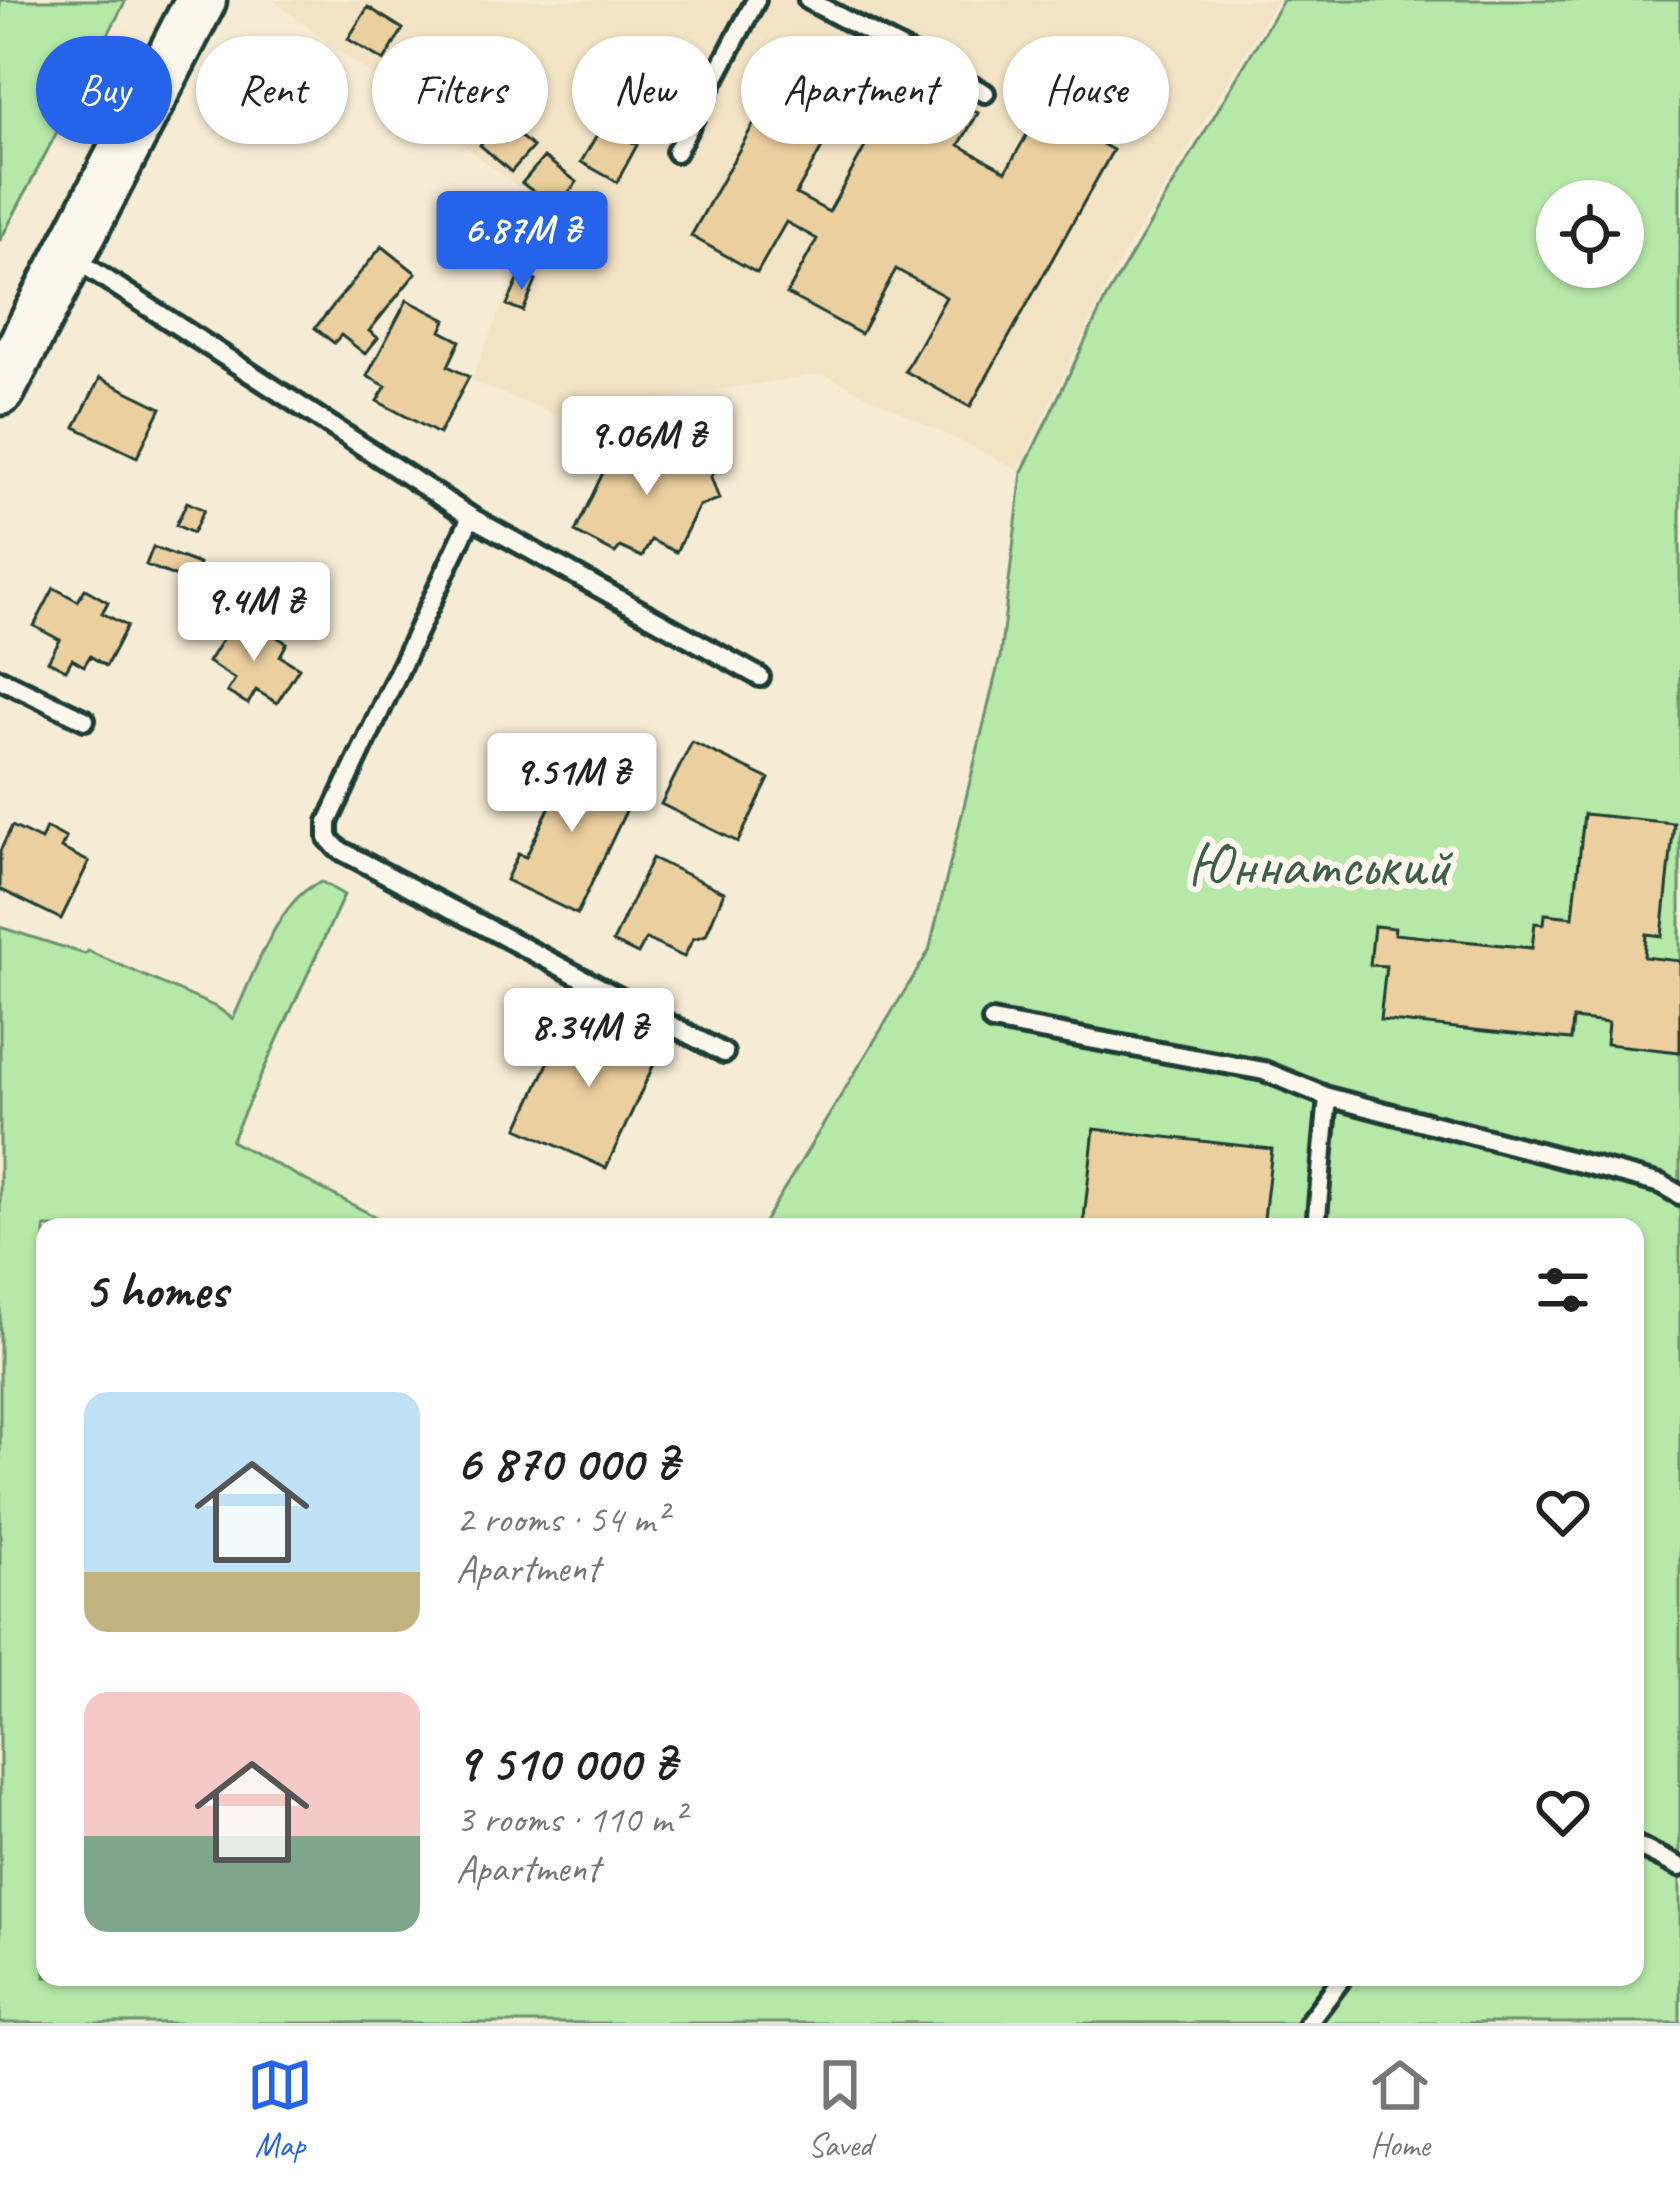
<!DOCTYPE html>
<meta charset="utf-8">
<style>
:root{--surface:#fff;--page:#f6f6f6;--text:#222;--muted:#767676;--line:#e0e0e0;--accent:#2563eb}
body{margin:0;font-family:Caveat,sans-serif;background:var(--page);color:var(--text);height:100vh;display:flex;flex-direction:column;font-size:45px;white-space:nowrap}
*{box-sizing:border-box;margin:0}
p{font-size:39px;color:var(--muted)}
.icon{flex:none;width:66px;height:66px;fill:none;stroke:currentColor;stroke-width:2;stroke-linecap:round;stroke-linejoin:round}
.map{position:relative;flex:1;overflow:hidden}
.drawer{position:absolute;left:36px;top:1218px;width:1608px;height:768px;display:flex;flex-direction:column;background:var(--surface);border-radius:24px;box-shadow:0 3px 9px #0004}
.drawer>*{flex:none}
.hud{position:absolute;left:36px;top:36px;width:1608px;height:108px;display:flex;gap:24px}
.fabs{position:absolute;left:1536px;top:180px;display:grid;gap:24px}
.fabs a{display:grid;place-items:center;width:108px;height:108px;border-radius:50%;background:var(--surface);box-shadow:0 3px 9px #0004;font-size:60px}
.price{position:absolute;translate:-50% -102px;padding:0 27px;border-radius:12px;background:#fff;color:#222;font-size:39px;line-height:78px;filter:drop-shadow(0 3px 6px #0008)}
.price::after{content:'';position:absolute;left:50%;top:72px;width:36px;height:27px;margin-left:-18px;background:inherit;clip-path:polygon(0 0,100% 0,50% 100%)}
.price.on{background:var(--accent);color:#fff}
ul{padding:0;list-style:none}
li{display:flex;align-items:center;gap:36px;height:300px;padding:0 48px}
li span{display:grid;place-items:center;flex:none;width:336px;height:240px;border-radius:24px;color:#555}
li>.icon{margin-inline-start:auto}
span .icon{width:144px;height:144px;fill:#fffc;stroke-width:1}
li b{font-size:51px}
h2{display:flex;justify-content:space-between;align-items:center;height:144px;padding:0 48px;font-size:51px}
.pill{padding:0 42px;border-radius:54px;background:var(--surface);box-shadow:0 3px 9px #0004;font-size:42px;line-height:108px}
.pill.on{background:var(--accent);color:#fff}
.tabs{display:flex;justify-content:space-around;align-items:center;height:168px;border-top:3px solid var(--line);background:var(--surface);font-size:33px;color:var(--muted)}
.tabs a{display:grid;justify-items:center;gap:6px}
.tabs .on{color:var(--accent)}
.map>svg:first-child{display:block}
.built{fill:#f3e3c5}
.green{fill:#b6e8a8;stroke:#6a926e;stroke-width:3;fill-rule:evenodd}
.building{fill:#eccf9f;stroke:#1f3d34;stroke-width:3}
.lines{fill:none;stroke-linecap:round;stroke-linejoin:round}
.service-casing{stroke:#1f3d34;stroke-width:26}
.secondary-casing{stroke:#1f3d34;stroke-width:57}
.service{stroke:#fbf7ec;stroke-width:16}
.secondary{stroke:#fbf7ec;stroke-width:48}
.labels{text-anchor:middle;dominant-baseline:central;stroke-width:12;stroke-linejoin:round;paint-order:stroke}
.park-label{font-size:60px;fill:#3d5f4b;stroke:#fbf7ec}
</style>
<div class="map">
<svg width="1680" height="2023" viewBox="0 0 1680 2023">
<rect width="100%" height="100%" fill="#f6ebd5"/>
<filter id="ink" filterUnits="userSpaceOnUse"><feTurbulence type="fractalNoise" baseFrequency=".00833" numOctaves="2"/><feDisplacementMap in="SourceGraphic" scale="24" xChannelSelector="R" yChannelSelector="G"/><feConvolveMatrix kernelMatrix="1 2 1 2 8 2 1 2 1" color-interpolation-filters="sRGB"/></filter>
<g filter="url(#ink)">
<path class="built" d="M272,0H1277L1112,276L1018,470L824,374L554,414L471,381L543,206Z"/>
<path class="green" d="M0,0H126L0,241Z
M1283,0H1680V2023H0V927L85,954L88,951L218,1008L233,1019C251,981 280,893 322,882L344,895L231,1141L395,1227H45V1977H1635V1227H761L929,951L1000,657L1022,472L1106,298ZM1557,201H1623V267H1557Z"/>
<path class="building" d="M368,7L403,29L384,61L348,39Z
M428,62L464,89L444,115L408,88Z
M786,66L848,101L796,194L829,212L906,73L978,113L959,145L1006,171L1041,110L1113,150L970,407L905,371L946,297L896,269L861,334L787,294L817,239L786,222L757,273L691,236Z
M500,120L533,147L511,172L480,145Z
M602,126L637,145L617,182L581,162Z
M544,157L577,182L556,209L522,183Z
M382,246L416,273L369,331L378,338L365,354L341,335L334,343L315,328Z
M521,274L536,281L523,311L507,305Z
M407,300L446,320L441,331L460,341L448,366L469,377L439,434L377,401L386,386L367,376Z
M100,378L161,408L137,457L75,427Z
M662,428L670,448L715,471L711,477L719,499L699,506L676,552L651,540L642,557L620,547L615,553L575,532L607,464L619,468L636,432L642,435Z
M187,502L204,510L193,533L176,525Z
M153,547L199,564L192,583L146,565Z
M54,588L78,601L85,589L108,602L102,613L127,626L106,666L90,656L84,666L72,659L66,670L48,661L60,640L34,626Z
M232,624L259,640L265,630L287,643L280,656L299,668L277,703L256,690L248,704L227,692L235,679L208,662Z
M692,742L769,779L738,842L661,804Z
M563,752L635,792L577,914L506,880L518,854L526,857L557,791L547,786Z
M1584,814L1674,823L1662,936L1646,934L1644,957L1680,961V1052L1606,1044L1608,1023L1573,1019L1571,1040L1380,1020L1386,966L1370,965L1374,926L1395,928L1394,934L1532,948L1535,923L1544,924L1545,914L1573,917Z
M12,826L41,840L46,828L55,832L66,838L61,848L89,862L61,919L0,889V851Z
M652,858L724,892L706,935L693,939L684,957L646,939L638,954L613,942Z
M572,1011L660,1051L606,1168L518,1128Z
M1094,1129L1272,1149L1263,1227H1083Z"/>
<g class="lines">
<g class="service-casing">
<path id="service" d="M808,0L985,93
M863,79L883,40
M676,152L756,0
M72,257L471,517L760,677
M471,517L328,822V838L338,849L724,1053
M0,679L85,720
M992,1021L1264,1071L1328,1097L1661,1184L1680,1195
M1316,1227L1328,1097
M1635,1845L1680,1867
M1308,2023L1343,1977"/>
</g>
<g class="secondary-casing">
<path id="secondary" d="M0,390L201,0"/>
</g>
<use href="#service" class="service"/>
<use href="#secondary" class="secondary"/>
</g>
</g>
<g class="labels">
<g class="park-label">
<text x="1319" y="865">Юннатський</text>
</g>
</g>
</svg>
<div class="fabs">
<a><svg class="icon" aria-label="locate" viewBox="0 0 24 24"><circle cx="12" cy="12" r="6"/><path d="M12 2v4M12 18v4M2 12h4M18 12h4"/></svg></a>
</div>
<b class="price on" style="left:522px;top:293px">6.87M ₴</b>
<b class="price" style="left:647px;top:498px">9.06M ₴</b>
<b class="price" style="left:254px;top:664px">9.4M ₴</b>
<b class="price" style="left:572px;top:835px">9.51M ₴</b>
<b class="price" style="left:589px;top:1090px">8.34M ₴</b>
<div class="hud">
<a class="pill on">Buy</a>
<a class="pill">Rent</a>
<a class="pill">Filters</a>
<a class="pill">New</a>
<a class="pill">Apartment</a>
<a class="pill">House</a>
</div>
<section class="drawer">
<h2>5 homes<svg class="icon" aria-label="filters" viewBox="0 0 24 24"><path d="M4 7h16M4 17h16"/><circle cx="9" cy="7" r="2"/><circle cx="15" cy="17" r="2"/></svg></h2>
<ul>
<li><span style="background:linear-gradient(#bfe0f5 75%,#c2b280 0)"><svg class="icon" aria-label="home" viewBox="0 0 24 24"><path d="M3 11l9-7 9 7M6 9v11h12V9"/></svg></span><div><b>6 870 000 ₴</b><p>2 rooms · 54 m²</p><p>Apartment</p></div><svg class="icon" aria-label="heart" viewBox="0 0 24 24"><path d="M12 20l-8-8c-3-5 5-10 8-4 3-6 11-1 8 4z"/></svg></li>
<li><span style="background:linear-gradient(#f6c9c9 60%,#7fa58c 0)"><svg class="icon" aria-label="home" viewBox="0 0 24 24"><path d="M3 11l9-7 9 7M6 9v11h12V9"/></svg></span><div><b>9 510 000 ₴</b><p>3 rooms · 110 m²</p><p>Apartment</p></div><svg class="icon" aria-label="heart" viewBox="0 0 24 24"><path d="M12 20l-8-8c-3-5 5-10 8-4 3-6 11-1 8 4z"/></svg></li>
</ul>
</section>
</div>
<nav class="tabs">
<a class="on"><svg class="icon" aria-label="map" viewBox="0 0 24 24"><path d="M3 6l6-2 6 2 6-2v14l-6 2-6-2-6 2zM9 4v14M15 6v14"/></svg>Map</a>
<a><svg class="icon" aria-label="saved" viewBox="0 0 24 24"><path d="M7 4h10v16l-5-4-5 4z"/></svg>Saved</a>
<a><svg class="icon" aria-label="home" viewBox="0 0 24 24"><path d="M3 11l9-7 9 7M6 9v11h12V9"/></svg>Home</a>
</nav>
